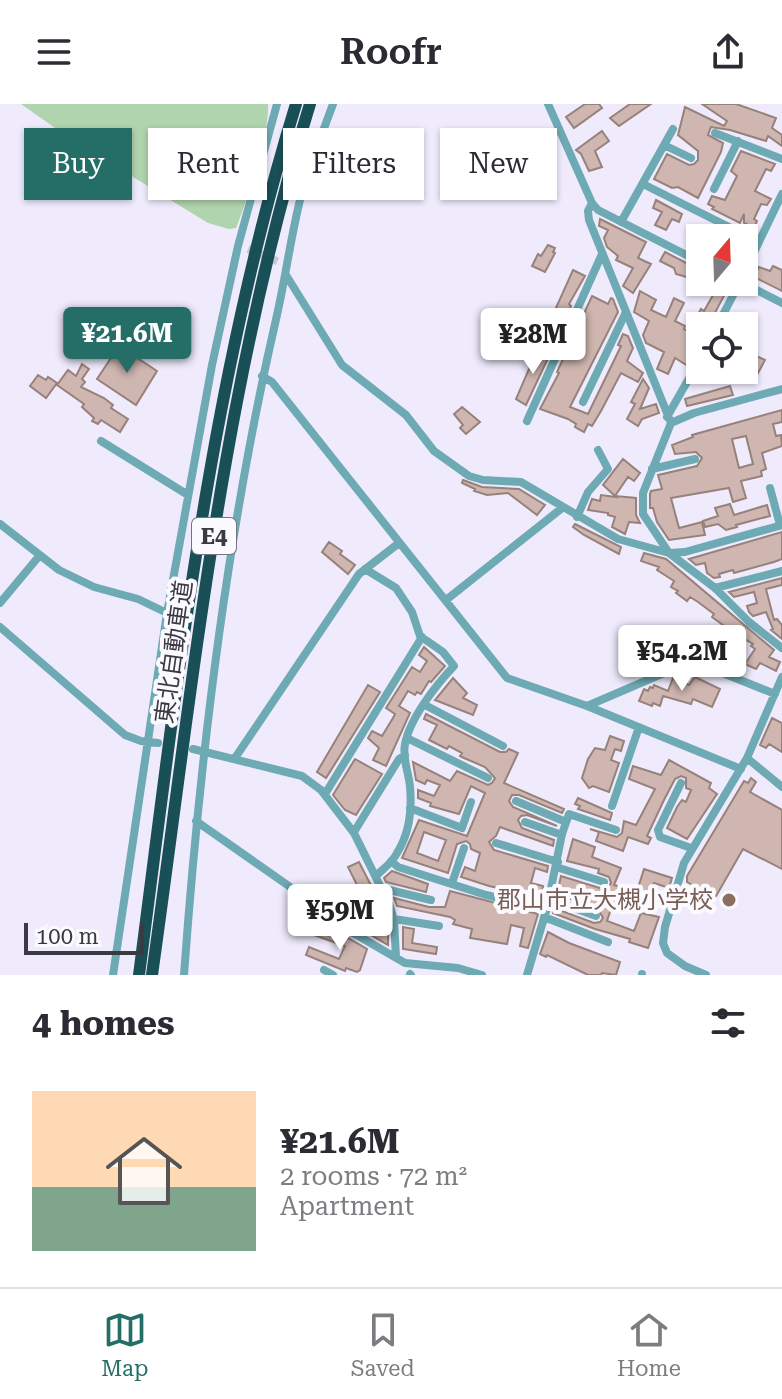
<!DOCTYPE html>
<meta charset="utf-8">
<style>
:root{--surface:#fff;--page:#f2f2f3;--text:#2b2b33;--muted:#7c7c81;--line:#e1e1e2;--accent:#256e67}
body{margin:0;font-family:"Roboto Serif","Noto Sans JP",serif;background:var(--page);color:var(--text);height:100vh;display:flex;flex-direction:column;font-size:30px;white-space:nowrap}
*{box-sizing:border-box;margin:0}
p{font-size:26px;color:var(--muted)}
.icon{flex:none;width:44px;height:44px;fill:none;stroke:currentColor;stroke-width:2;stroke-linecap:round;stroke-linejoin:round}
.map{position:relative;height:871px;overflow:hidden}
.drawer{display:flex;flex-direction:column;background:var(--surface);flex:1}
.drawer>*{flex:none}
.guide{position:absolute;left:24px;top:24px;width:734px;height:72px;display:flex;gap:16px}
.needle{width:52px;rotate:19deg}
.buttons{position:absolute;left:686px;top:120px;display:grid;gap:16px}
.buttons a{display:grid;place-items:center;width:72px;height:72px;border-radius:0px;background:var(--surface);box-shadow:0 2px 6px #0004;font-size:40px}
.scale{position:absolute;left:24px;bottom:20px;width:120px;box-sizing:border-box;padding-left:8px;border:4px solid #3b3942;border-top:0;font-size:22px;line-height:28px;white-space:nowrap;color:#3b3942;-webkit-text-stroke:6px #fbfbff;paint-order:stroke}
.price{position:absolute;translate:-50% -68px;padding:0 18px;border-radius:8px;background:#fff;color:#222;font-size:26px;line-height:52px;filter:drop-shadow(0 2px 4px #0008)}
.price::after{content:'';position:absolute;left:50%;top:48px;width:24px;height:18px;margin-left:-12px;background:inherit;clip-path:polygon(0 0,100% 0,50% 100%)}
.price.current{background:var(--accent);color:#fff}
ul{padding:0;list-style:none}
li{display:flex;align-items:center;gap:24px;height:200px;padding:0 32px}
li+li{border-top:2px solid var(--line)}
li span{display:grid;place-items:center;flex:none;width:224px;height:160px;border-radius:0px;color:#555}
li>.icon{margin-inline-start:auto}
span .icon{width:96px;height:96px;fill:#fffc;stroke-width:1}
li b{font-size:34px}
h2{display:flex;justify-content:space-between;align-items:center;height:96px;padding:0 32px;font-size:34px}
.pill{padding:0 28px;border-radius:0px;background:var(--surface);box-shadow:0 2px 6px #0004;font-size:28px;line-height:72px}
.pill.current{background:var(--accent);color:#fff}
header{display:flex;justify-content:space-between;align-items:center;height:104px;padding:0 32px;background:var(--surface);font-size:36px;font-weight:600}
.menu{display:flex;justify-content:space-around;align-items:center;height:112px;border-top:2px solid var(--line);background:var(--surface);font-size:22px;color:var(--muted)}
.menu a{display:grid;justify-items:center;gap:4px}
.menu .current{color:var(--accent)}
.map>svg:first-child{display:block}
.green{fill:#b0d4ae}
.building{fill:#cfb6b0;stroke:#97817b;stroke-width:2;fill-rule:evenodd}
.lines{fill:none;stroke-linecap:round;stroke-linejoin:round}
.minor-tunnel{stroke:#cbc7d8;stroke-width:8;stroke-dasharray:8 4;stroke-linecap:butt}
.minor{stroke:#6eaab4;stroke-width:8}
.highway{stroke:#194f57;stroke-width:12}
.education-dot{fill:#8d6e63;stroke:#fbfbff;stroke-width:3}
.labels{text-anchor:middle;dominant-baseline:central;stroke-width:8;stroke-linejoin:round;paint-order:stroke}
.shield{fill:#fbfbff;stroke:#75737b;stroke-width:2}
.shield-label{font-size:22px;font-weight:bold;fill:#3b3942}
.street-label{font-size:24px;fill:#3b3942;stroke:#fbfbff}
.education-label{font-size:24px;fill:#785e54;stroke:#fbfbff;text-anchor:end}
</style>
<header><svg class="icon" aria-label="menu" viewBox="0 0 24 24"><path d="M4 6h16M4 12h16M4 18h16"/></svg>Roofr<svg class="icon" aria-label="share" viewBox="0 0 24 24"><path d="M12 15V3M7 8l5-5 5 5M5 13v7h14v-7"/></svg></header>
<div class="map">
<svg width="782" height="871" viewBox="0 0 782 871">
<rect width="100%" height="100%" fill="#efebfd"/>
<path class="green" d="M21,0H268C270,29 247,96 236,124L229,125L208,119L68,33Z"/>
<path class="building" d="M585,0H599L602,4L574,24L566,13Z
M630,0H651L619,22L610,14Z
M702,0H736L776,14L772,24L782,31V42L768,32L766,37L730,26L711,23L708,31L723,39L721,48L698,94L678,83L672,84L654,75L667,50L689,61L694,60L698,56V47L678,31L685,3L724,22L727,17Z
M602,27L609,37L595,47L602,63L589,67L581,50L576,46Z
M548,29L554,39L529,53L532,58L518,66L510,51Z
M741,47L775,60L771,67L766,65L755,87L771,95L767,101L761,100L754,115L757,117L754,124L744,119V110L740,119L712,105L714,103L708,100L712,92L725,96L737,72L731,67Z
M656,96L682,110L679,118L672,115L666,126L655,121L662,108L653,104Z
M600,115L646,138L638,154L651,160L633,189L623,182L633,164L616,156L618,152L607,143L604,134L608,126L599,122Z
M548,141L555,144L553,148L555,149L545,168L532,162L538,150L541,152Z
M665,148L696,164L690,174L676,170L674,164L660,157Z
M773,162L782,166V187L754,173L759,163L770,167Z
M573,166L585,172L569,200L571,202L563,221L551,215Z
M717,184L726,188L708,222L695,215L701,205L704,207Z
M640,187L656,196L651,206L666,213L674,194L684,199L675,217L685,222L684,225L700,234L688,262L675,254L668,270L657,265L664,248L646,239L643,231L649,217L634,208Z
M592,192L608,200L611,194L613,195L618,208L570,303L588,310L621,242L618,241L623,230L628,232L633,244L627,257L643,269L638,278L621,269L601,307L592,322L588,320L584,328L575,323L576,320L568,315L540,305L559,269L557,268Z
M119,242L157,267L136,301L97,275Z
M538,244L550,250L526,301L516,295Z
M744,246L765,256L756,273L743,266L747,257L744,256Z
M82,260L89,265L82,275L85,278L81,283L104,294L113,301L111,304L128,315L120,328L101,316L98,320L92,317L94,314L82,303L84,300L57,281L68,266L76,272Z
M38,271L46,276L48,273L57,279L46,294L30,282Z
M643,275L649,284L640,305L656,300L659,309L642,315L638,322L627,315L635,300L631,298Z
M730,282L733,291L687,302L685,295Z
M462,303L480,318L466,330L460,324L463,321L454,310Z
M782,306V318L773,320L776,332L781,331L782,342L762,349L766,365L761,367L762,372L741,377L746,394L733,398L729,384L671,394L679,424L702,418L705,431L669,436L657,418L653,404H650V390L651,387L662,385L658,371L697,362L702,354L696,348L675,350L672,341L693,333L692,331ZM746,332L753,360L739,364L732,335Z
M623,355L640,369L634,377L628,373L615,392L636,394V411L640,419L629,418L625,430L612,423L615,413L608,411V409L588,406L592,395L600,397L601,391L616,393L603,381Z
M463,376L482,383L519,385L545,401L537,411L508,389L487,391L474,387L475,385L462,379Z
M730,400L734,411L767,401L770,412L736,421L737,423L726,426L718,420L705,423L703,417L718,412L715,404Z
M575,420L621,443L619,450L584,431L573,423Z
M782,428V455L774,458L734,469L733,466L719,470L720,473L714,474L707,469L705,459L696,461L689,455Z
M329,438L342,447L340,450L355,461L348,470L322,448Z
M644,449L666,455L774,546L769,553L780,558L776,567L760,559L756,565L745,560L755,545L751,542L753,540L739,532L726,557L713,551V546L727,524L712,513L714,510L698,498L690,493L687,497L676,489L678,487L671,483L674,477L657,466L659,463L641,457Z
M782,474V481L766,485L774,516L777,515L782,521V535L771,526L773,525L766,508L753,512L749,508L747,502L757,499L754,488L734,493L729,488Z
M424,543L445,562L431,578L429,577L421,590L417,588L415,591L408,587L399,602L410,609L386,662L373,656L379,644L368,634L372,627L382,632L393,614L395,610L386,604L412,563L420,568L427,557L419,551Z
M695,573L720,585L712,603L693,595L691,600L663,592L660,602L653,599L652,602L639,597L644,585L648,587L650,583L653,584L654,581L668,587L673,574L689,581Z
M453,574L467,589L463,594L477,601L473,611L435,596Z
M368,581L380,588L326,674L317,668Z
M426,610L500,648H506L509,645L518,649L504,679L564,705L562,709L519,691H512L509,697L513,703L557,722L527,711L521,712L518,716L522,724L554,736L553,742L500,723L496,732L489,738L494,746L548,762L547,768L535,764L531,779L543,782L542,794L489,782L461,773L465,763L475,767L480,749L471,745L470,740L466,737L457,740L448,769L402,754L419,716L467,732L485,689L471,682L459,710L430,702L431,699L418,694V686L434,692L440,681L427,676L425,680L416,676L413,658L450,677L457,667L488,681L492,679L495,674L485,663L464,654L460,652L462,649L449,642L447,645L429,636L437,621L424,615ZM424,728L446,736L438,757L417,749Z
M772,614L782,619V648L769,640L766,644L760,641Z
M610,632L624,637L621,647L615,645L611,656L619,659L609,688L593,682L589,684L582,674L588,655L595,644L605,646Z
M355,655L382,670L356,711L345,706L333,691Z
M669,656L711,679L709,684L717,690L687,735L667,724L677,703L682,696L686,698L691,686L686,684V674L681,672L675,675L664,696L647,732L651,734L648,740L628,733L623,747L596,737L599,728L590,725L617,733L622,729L624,717L636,721L655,685L629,675L633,662L661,671Z
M751,674L756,678L750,688L782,706V765L743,745L715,794L687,778V772L744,677L748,679Z
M578,694L612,709L610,716L578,705L580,702L575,700Z
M573,735L595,743L592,753L621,764L614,781L637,787L644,765L672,774L669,784L654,779L651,791L655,792L653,798L639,793L636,800L615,793L607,817L634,827L641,809L659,813L648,844L629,838L630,835L595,825L553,809L554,804L594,819L600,818L603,814L598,805L557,790L561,772L603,785L608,784L611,779L609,773L598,769L599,765L567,757Z
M359,758L382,803L386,813L378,818L388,826V841L361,825L348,804L363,793L348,763Z
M392,767L428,780L426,788L386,778L384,774Z
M450,787L538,810L528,844L520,842L524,824L511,821L507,840L470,834L472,825L453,820L455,816L450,813L397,802L394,794L429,803H445Z
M324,821L332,832L334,826L367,845L360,866L357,868L346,864L345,867L306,851L309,843L339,855L345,842L314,831Z
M403,823L414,825L412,839L437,843L436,850L403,845Z
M548,828L569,839L620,858L616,871L602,869L601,871H588L547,851L546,853L540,850Z"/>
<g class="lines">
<path class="minor-tunnel" d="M248,145L279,158"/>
<path class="minor" d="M548,0L592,99L588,107L589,116L671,319L643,389V410L669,449L715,484L749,518L782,544
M715,29L782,55
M664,41L691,54
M643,80L759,138
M714,85L738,37
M592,99L598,106L700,158
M621,118L673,25
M744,169L782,90
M286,171L342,261L406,311L434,347L469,372L483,376L521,378L618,435L669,449L685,448L782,421
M741,178L782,199
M717,222L740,178
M262,272L272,278L507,574L587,602L741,665
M583,298L626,208
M667,313L700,255
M527,317L602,150
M671,319L694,309L782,285
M101,337L188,391
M652,365L695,355
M770,384L780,421
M577,413L588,388L608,365L598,346
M0,420L59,466L94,483L138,495L167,509
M365,465L396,484L412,508L420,532L443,548L454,562C436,581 410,614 405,640C402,655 409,669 410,683C412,705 409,730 397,749C393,758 383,765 376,772
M715,484L782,467
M446,496L562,404
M0,499L40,451
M0,523L125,631L141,637L158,639
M425,601L503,642
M587,602L685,560L703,561L775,590
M407,634L488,674
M193,645L302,672L321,686L354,729L389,800L394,816L396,853
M235,654L359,470L399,439
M747,654L782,683
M681,679L658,726L660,733L691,744
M325,690L422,533
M516,697L566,718
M612,702L639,623
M410,704L462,724L471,698
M196,717L326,808L336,819L405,859L458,864L482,871
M525,718L562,731
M354,728L399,655L405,651
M496,739L558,758
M391,757L398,763L486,791L546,805
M556,763L604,778
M452,779L464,744
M381,784L431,796
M549,795L596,812
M544,813L608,838
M394,815L439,822
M324,866L333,871
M410,870L411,871
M113,871L167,509L212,261L238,142L277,0
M184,871C200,649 227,427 277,211C286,171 291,131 301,92C310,61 322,30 333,0
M527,871L547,804L562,730L569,710L616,726
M642,871V870
M706,871L685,862L667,849L663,839L665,823L684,759L747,654L782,573"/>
<path class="highway" d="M139,871C177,579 209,282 296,0
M152,871C193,579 222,283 310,0"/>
</g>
<circle class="education-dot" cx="729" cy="796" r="8"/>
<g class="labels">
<rect class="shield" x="192" y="414" width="44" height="36" rx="6"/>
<g class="shield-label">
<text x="214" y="432">E4</text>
</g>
<g class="street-label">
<text transform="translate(174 548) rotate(-82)">東北自動車道</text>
</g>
<g class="education-label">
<text x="713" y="796">郡山市立大槻小学校</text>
</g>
</g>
</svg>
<div class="buttons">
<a><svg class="needle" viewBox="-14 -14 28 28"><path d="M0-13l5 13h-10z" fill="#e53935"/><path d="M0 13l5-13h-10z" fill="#7c7c81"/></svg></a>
<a><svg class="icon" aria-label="locate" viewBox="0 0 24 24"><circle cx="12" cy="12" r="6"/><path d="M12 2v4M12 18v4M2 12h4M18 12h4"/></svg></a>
</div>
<div class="scale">100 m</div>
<b class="price current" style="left:127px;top:271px">¥21.6M</b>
<b class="price" style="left:533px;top:272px">¥28M</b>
<b class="price" style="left:682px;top:589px">¥54.2M</b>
<b class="price" style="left:340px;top:848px">¥59M</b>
<div class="guide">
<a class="pill current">Buy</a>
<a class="pill">Rent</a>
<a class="pill">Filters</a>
<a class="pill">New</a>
</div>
</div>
<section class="drawer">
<h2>4 homes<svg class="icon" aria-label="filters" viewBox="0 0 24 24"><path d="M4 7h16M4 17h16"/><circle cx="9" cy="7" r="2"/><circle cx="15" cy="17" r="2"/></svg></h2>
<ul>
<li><span style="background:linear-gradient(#ffd9b3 60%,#7fa58c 0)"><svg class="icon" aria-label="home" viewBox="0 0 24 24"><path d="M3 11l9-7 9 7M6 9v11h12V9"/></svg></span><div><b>¥21.6M</b><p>2 rooms · 72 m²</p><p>Apartment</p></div></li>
</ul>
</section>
<nav class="menu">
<a class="current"><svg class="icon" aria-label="map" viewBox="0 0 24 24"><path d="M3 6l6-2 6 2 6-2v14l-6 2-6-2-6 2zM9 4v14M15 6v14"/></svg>Map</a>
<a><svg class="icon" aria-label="saved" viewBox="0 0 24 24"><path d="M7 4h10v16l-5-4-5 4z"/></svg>Saved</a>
<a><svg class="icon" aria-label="home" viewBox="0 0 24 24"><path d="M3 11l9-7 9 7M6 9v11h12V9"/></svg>Home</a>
</nav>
